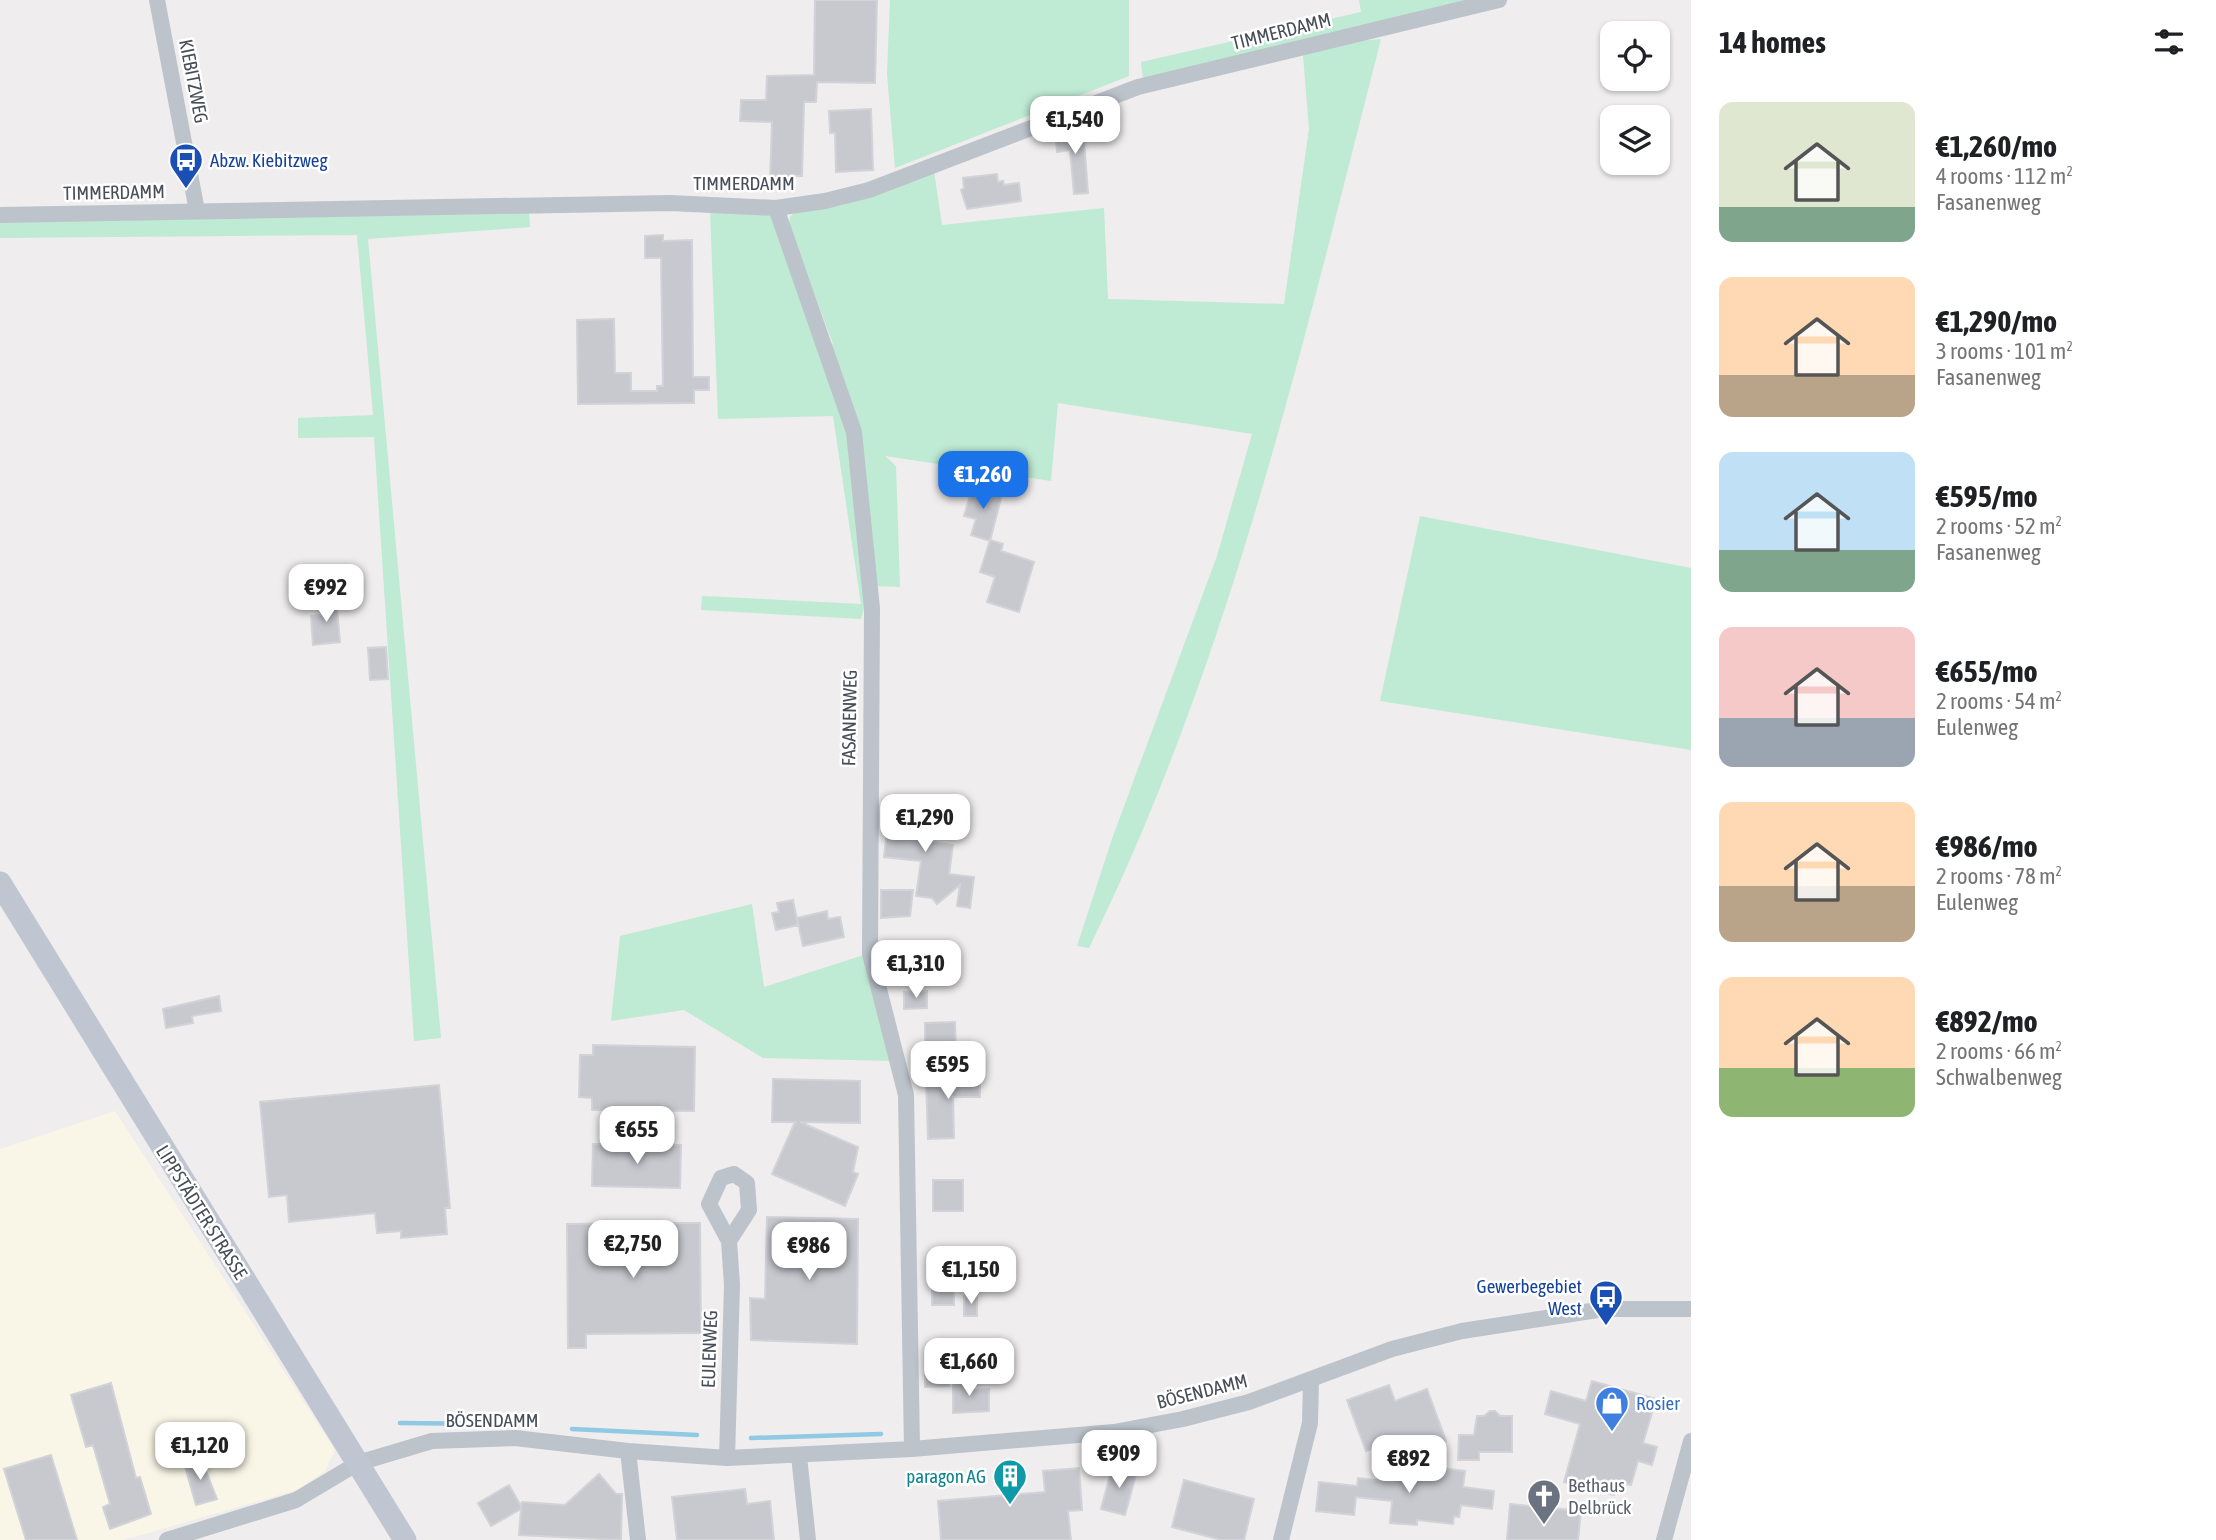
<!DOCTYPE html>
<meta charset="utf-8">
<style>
:root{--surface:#fff;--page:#f2f2f2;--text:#202124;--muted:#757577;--accent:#1a73e8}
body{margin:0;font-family:"Asap Condensed",sans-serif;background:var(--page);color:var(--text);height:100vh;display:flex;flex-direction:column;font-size:26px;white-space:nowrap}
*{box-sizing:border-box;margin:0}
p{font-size:23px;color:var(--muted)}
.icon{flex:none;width:38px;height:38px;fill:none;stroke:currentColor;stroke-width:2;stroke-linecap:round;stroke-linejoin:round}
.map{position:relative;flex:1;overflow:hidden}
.side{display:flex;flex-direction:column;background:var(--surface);width:525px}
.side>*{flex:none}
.buttons{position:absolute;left:1600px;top:21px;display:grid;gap:14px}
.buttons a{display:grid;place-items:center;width:70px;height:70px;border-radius:14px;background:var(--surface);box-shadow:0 2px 5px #0004;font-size:35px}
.price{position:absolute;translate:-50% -60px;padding:0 16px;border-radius:14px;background:#fff;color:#222;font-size:23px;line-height:46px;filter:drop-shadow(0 2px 4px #0008)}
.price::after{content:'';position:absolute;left:50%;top:42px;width:21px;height:16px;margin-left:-10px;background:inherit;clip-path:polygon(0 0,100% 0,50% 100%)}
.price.active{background:var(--accent);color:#fff}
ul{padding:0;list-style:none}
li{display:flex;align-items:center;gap:21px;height:175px;padding:0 28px}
li span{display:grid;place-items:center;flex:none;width:196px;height:140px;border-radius:14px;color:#555}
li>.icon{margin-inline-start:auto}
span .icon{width:84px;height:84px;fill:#fffc;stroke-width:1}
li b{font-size:30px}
h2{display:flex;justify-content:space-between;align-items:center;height:84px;padding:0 28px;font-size:30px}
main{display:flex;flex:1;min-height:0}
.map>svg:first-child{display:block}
.commercial{fill:#faf6e7}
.green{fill:#bfead4}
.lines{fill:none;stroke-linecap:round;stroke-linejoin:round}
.stream{stroke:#8fc9e3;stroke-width:4.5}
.building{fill:#c7c9cf;stroke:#d1d3d8;stroke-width:2}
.street{stroke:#bcc3cb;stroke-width:16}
.secondary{stroke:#bfc6d2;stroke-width:23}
.labels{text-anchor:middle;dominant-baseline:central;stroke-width:5;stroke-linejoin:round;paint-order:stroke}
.street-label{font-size:19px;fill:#474e58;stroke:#fff}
.transit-label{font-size:19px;fill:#164399;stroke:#fff;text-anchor:start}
.shop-label{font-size:19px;fill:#366cbe;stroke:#fff;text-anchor:start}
.culture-label{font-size:19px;fill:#0d838f;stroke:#fff;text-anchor:end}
.worship-label{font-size:19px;fill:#5b616d;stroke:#fff;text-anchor:start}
</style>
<main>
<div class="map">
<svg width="1691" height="1540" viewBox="0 0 1691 1540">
<rect width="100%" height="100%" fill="#efeded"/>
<path class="commercial" d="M115,1111L335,1450L325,1471L297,1490L124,1540H0V1149Z"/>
<path class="green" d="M890,0H1129V76L895,168L887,74Z
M1359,0H1469L1143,81L1141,62L1361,12Z
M1381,39C1302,347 1230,661 1089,948L1077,946L1113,836L1217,556L1252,434L1058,403L1051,481L885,456L896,466L900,587L875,586L830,345L833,344L789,226L790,217L796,211L843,205L934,171L942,225L1104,208L1108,299L1284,304L1309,129L1303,55L1357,41Z
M710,210L773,213L851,433L865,605L861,619L701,610L702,596L861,604L833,416L718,419Z
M529,212L530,227L368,239L441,1038L414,1041L374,437L298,438V418L373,415L357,235L0,238V218Z
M1420,516L1691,568V750L1380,701Z
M752,904L764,987L864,955L894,1061L763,1058L684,1010L611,1021L620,936Z"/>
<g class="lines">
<path class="stream" d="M400,1423L497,1424
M572,1429L697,1435
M751,1438L881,1434"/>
</g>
<path class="building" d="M815,0H877L875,83L817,82L816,102H804L802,176H786L785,182H770L772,122L740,121L741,100H766L767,76L814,75Z
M871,109L873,170L836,172L835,133H830L829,111Z
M1083,128L1088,193L1074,194L1070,150L1057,152L1055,131Z
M997,174L998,182L1003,181L1004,185L1019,183L1021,201L967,209L961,190L964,188L963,178Z
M663,235V241L692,240L693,377H709V390H694V403L578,404L577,320L614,319L615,373H631V391H657V386H663L661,258H645V236Z
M973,485L1002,494L990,541L971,535L976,519L964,516Z
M990,540L1003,544L1001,551L1034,562L1019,612L987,602L995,577L980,572Z
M336,598L340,642L313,645L311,616L323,615L322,599Z
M386,647L388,679L370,680L368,648Z
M890,804L936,810L932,842L953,845L949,874L974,877L970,908L957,906L960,885L937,904L932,898L916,896L921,861L884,857Z
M881,890H913L910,916L881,918Z
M793,900L798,925L776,930L772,913L779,912L777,903Z
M827,911L828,919L840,917L844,937L803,946L797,918Z
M927,991V1008L904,1009V992Z
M219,996L221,1011L192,1016L193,1023L166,1028L163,1009Z
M955,1022L956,1053L925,1054V1023Z
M593,1045L695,1047L694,1111L592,1110V1098L579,1097L580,1055H593Z
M962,1069H980V1097H953L954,1138L928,1139L926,1080L962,1078Z
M773,1079L860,1081V1123L800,1122L858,1147L853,1172L858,1174L845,1206L772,1174L795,1122H772Z
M439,1085L450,1208H445L447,1234L401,1238V1231L377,1233L375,1213L289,1222L287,1195L269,1197L260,1102Z
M593,1144L681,1145L680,1188L592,1186Z
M933,1180H963V1211H933Z
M767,1217L858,1219L857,1344L751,1340L750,1298L765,1299Z
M651,1223H700L701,1333L586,1334V1348H568L567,1224Z
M932,1276H953L954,1305H932Z
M964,1296H977V1316H964Z
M949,1371V1386L925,1387V1372Z
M953,1380H973V1390L989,1389V1411L953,1413Z
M1592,1381L1656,1399L1643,1443L1657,1447L1652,1465L1638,1461L1631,1485L1617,1482L1614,1495L1564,1482L1580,1424L1545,1414L1551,1391L1586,1401Z
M111,1383L136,1478L140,1477L151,1514L110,1529L103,1507L110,1504L93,1445L86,1447L71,1395Z
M1389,1385L1395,1401L1427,1389L1446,1441L1397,1459L1399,1446L1389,1450L1387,1444L1366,1451L1347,1400Z
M1490,1411H1495L1500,1416H1512V1452H1479V1460H1458L1459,1435H1474L1477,1416H1484Z
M51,1455L77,1540H26L4,1469Z
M201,1458L217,1499L196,1505L184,1463Z
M1397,1463L1465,1471L1463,1487L1494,1491L1492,1509L1461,1505L1459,1517L1454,1516L1453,1524L1417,1520V1525L1390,1523L1392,1501L1356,1497L1354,1515L1316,1511L1319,1482L1357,1486L1358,1478L1394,1482Z
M1113,1464L1137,1471L1125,1515L1101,1509Z
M1079,1468L1082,1510L1068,1511L1071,1540H941L938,1501L1045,1492L1043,1471Z
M599,1474L616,1494H622L621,1540L519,1535L521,1509L491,1526L478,1503L509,1485L521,1506L522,1502L565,1505Z
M1184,1480L1254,1499L1244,1540H1221L1172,1527Z
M745,1489L747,1504L770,1501L774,1540H677L672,1497Z
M1510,1504L1581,1511L1578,1540H1507Z"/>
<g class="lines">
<path class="street" d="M157,0L197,211
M776,208L854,432L872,608L870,954L906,1095L912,1449
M0,215L670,203L776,208L825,201L869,190L1138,87L1499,0
M628,1451L638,1540
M799,1456L808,1540
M727,1458L732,1285L729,1241L749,1210L747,1183L734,1174L721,1178L709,1204L729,1241
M167,1540L296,1500L358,1463L432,1441L515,1438L628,1451L727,1458L912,1449L1114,1432L1183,1419L1249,1402L1392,1349L1462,1331L1604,1309H1691
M1281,1540L1310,1423L1311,1380
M1664,1540L1691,1441"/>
<path class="secondary" d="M0,883L405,1540"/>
</g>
<defs>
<g id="bus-pin" transform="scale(1.75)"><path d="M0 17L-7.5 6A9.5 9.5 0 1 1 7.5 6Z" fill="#1a4fb4" stroke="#fff"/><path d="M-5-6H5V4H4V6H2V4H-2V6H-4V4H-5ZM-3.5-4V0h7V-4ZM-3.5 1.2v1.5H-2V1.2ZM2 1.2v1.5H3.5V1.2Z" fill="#fff"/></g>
<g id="shop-pin" transform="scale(1.75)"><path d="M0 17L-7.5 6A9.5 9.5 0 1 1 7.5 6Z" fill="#3f7fe0" stroke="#fff"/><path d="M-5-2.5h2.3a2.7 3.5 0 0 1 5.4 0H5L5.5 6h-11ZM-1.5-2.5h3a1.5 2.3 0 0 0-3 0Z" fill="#fff"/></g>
<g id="building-pin" transform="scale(1.75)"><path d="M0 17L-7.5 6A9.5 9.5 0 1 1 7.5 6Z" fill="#0f9aa8" stroke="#fff"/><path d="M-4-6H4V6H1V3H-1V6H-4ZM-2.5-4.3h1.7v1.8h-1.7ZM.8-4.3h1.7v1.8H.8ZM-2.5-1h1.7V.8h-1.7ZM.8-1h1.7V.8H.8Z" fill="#fff"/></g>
<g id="church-pin" transform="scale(1.75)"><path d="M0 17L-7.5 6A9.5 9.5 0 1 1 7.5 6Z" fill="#6b7280" stroke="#fff"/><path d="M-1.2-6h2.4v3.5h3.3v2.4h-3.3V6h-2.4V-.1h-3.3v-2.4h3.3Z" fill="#fff"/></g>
</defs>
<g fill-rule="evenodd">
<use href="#bus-pin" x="186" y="160"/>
<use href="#bus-pin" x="1606" y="1297"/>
<use href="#shop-pin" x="1612" y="1403"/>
<use href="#building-pin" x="1010" y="1476"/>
<use href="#church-pin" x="1544" y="1496"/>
</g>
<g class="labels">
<g class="street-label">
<text transform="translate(1281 31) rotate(-14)">TIMMERDAMM</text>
<text transform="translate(194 81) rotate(79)">KIEBITZWEG</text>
<text x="744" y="183">TIMMERDAMM</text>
<text transform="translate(114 192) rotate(-1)">TIMMERDAMM</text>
<text transform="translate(849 718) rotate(-89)">FASANENWEG</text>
<text transform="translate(202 1212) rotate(58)">LIPPSTÄDTER STRASSE</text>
<text transform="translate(709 1349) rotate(-88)">EULENWEG</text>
<text transform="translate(1202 1391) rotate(-14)">BÖSENDAMM</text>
<text x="492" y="1420">BÖSENDAMM</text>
</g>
<g class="transit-label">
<text x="210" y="160">Abzw. Kiebitzweg</text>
<text x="1582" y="1286" text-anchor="end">Gewerbegebiet<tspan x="1582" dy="22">West</tspan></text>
</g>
<g class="shop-label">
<text x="1636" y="1403">Rosier</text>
</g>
<g class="culture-label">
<text x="986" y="1476">paragon AG</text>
</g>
<g class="worship-label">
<text x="1568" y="1485">Bethaus<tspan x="1568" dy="22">Delbrück</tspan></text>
</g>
</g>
</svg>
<div class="buttons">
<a><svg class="icon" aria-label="locate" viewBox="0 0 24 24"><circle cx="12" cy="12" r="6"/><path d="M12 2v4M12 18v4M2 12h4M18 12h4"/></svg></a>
<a><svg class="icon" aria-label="layers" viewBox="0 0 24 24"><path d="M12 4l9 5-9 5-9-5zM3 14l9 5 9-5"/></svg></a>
</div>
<b class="price" style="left:1075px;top:156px">€1,540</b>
<b class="price active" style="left:983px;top:511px">€1,260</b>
<b class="price" style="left:326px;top:624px">€992</b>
<b class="price" style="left:925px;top:854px">€1,290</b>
<b class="price" style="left:916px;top:1000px">€1,310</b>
<b class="price" style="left:948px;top:1101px">€595</b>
<b class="price" style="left:637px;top:1166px">€655</b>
<b class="price" style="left:633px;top:1280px">€2,750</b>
<b class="price" style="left:809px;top:1282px">€986</b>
<b class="price" style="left:971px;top:1306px">€1,150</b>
<b class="price" style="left:969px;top:1398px">€1,660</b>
<b class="price" style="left:200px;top:1482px">€1,120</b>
<b class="price" style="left:1119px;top:1490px">€909</b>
<b class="price" style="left:1409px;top:1495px">€892</b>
</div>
<section class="side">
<h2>14 homes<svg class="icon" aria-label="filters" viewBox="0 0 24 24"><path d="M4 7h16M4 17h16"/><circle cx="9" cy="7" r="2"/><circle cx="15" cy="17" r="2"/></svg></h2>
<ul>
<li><span style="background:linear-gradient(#dfe7d0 75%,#7fa58c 0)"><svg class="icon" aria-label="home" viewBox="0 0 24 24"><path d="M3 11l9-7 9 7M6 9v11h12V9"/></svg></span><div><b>€1,260/mo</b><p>4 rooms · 112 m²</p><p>Fasanenweg</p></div></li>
<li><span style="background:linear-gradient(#ffd9b3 70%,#b9a48a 0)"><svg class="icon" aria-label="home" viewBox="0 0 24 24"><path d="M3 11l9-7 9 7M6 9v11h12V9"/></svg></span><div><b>€1,290/mo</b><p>3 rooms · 101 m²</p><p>Fasanenweg</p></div></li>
<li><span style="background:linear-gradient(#bfe0f5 70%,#7fa58c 0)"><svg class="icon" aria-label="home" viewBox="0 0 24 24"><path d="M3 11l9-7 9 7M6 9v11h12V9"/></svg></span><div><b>€595/mo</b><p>2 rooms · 52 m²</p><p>Fasanenweg</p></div></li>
<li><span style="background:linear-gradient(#f6c9c9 65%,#9aa5b1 0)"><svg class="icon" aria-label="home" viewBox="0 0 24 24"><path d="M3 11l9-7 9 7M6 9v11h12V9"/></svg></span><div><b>€655/mo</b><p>2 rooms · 54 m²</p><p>Eulenweg</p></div></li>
<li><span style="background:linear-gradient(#ffd9b3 60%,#b9a48a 0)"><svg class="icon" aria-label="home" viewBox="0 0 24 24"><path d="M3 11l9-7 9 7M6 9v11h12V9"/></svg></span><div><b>€986/mo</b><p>2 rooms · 78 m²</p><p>Eulenweg</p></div></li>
<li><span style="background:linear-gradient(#ffd9b3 65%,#8fb573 0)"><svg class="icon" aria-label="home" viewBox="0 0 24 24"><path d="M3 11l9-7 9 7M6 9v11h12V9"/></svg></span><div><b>€892/mo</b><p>2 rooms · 66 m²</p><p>Schwalbenweg</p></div></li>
</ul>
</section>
</main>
